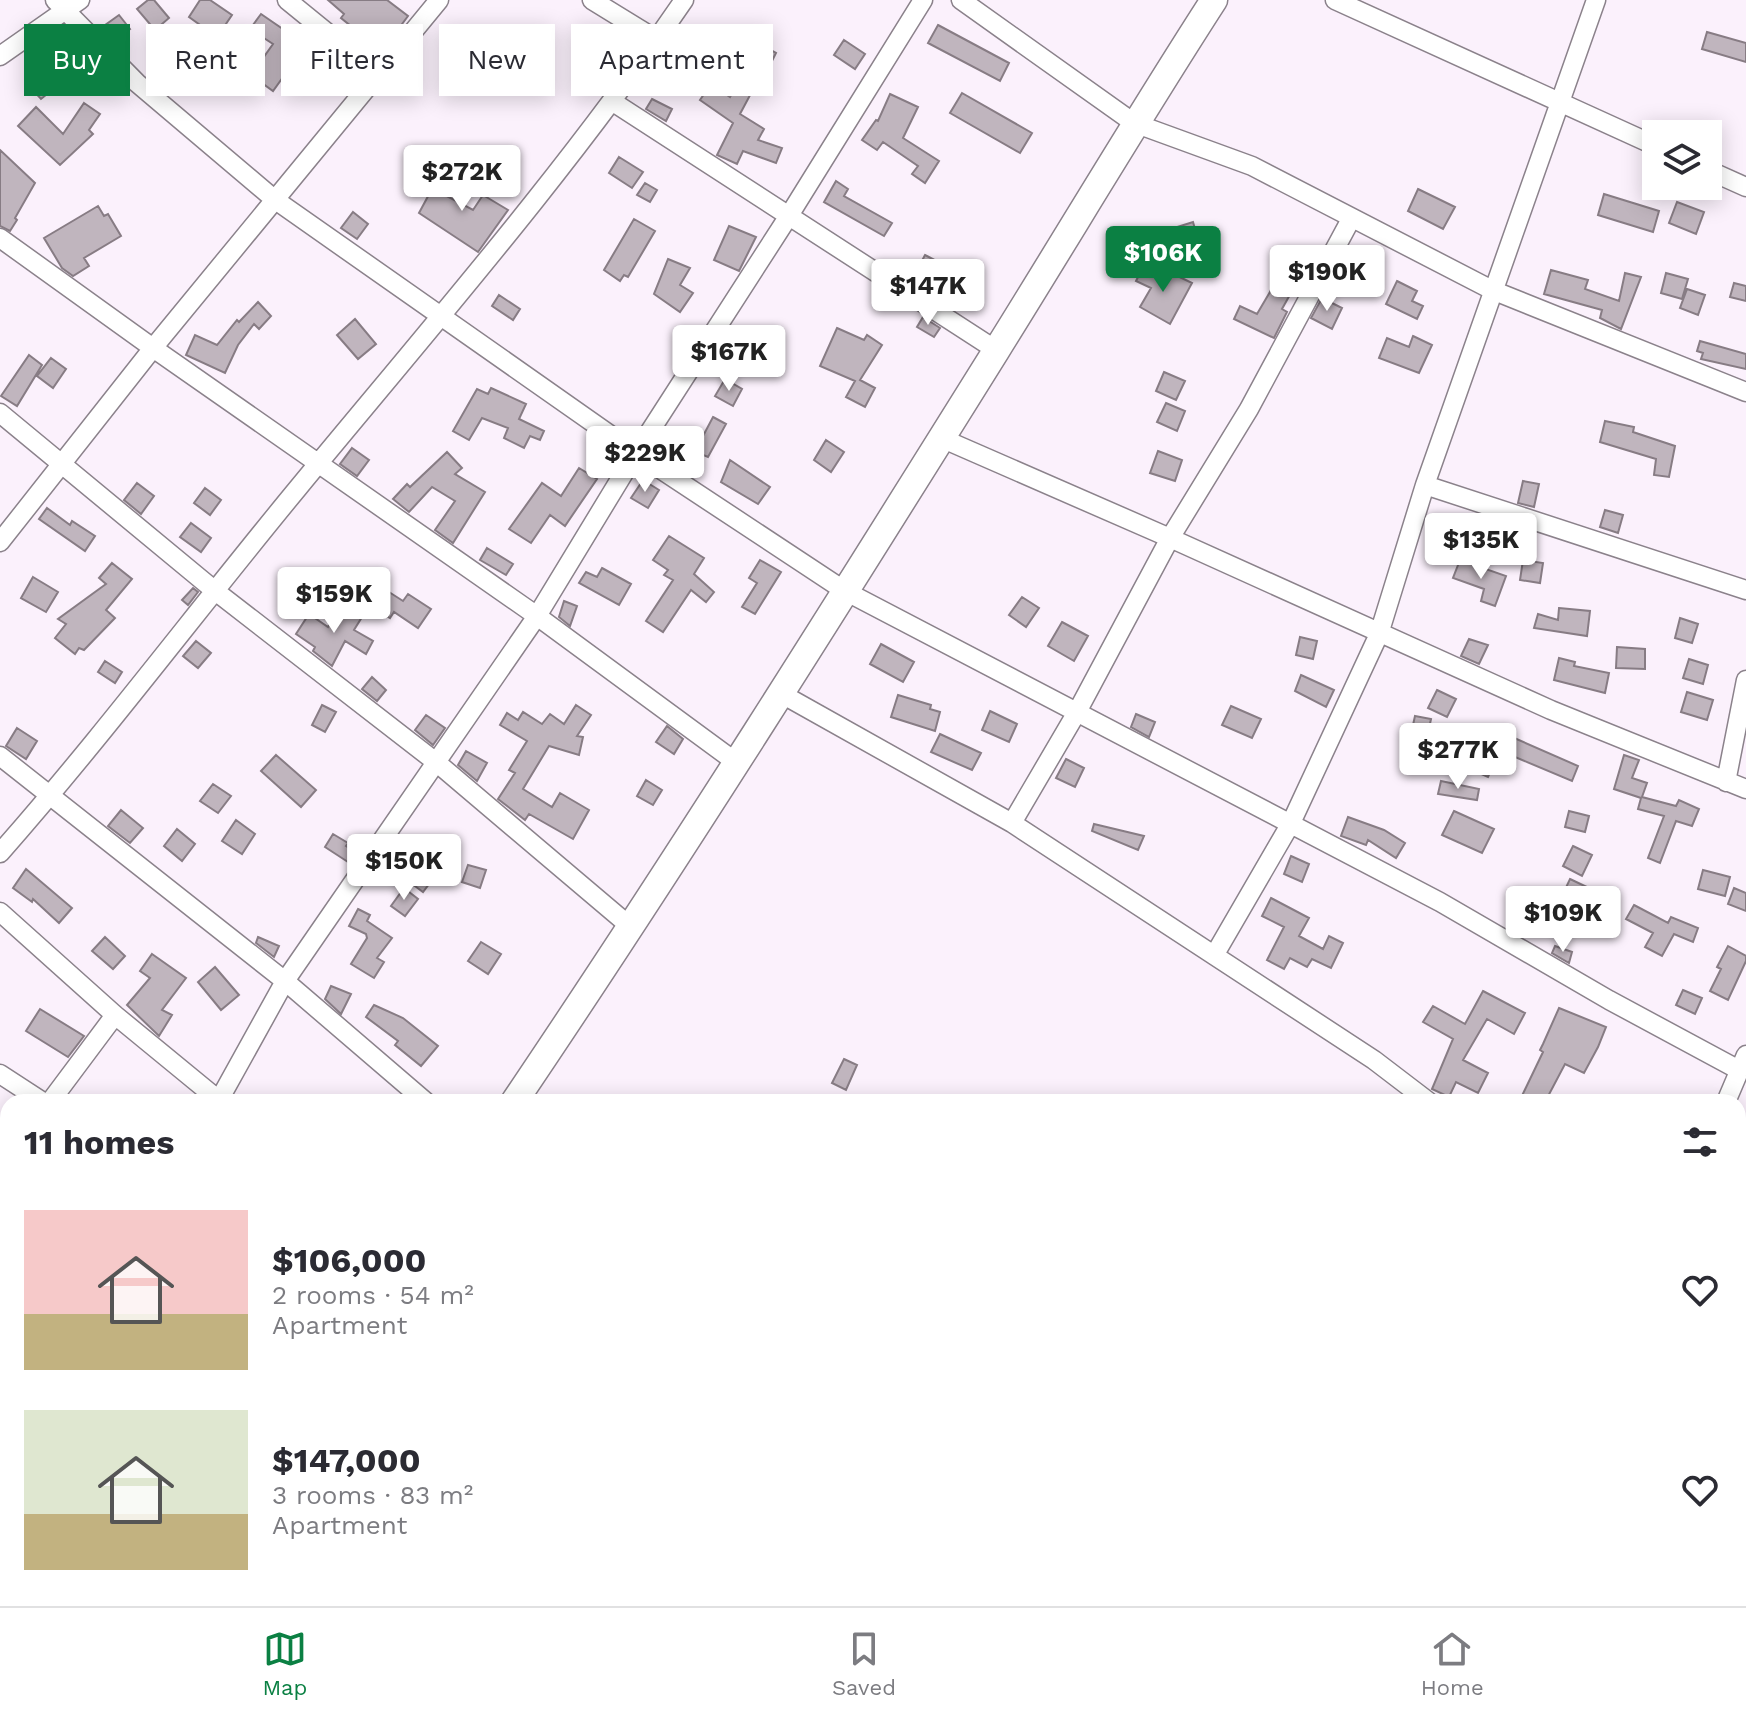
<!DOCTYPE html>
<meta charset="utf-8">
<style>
:root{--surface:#fff;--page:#f2f2f3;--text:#2b2b33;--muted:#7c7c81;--line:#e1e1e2;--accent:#0b8043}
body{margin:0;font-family:"Work Sans",sans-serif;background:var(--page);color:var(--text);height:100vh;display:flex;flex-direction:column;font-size:30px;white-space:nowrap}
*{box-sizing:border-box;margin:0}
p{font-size:26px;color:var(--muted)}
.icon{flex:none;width:44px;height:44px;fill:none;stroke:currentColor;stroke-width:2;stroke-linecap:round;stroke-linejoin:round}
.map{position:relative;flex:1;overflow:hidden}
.details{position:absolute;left:0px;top:1094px;width:1746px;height:512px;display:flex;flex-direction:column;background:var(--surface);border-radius:24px 24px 0 0;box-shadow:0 4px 20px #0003}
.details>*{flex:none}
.hud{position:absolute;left:24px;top:24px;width:800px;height:72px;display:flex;gap:16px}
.tools{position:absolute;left:1642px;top:120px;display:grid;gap:16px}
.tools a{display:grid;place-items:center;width:80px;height:80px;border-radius:0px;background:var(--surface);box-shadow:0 4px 20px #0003;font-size:40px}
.price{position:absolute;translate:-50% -68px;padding:0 18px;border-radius:8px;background:#fff;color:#222;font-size:26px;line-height:52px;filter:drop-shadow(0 2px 4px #0008)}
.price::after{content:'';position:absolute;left:50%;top:48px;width:24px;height:18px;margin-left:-12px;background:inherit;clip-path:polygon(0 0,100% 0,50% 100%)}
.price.current{background:var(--accent);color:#fff}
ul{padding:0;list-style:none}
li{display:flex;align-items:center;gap:24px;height:200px;padding:0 24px}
li span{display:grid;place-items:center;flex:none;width:224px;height:160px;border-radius:0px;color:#555}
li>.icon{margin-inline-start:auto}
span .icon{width:96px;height:96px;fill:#fffc;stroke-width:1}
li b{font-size:34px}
h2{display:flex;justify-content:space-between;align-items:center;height:96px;padding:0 24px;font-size:34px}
.chip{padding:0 28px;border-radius:0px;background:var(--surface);box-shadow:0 4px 20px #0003;font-size:28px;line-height:72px}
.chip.current{background:var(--accent);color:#fff}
.dock{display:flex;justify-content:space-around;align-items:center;height:112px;border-top:2px solid var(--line);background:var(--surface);font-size:22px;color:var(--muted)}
.dock a{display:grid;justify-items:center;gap:4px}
.dock .current{color:var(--accent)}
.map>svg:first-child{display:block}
.building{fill:#c0b5be;stroke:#877c84;stroke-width:2}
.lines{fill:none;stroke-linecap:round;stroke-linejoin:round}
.minor-casing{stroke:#8b828b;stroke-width:21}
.secondary-casing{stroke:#8b828b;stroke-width:29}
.minor{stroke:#fff;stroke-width:18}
.secondary{stroke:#fff;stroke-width:26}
</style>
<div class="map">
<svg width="1746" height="1606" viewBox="0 0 1746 1606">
<rect width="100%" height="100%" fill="#fbf1fc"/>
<path class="building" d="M148,0H154L169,18L155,30L137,9Z
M200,0H210L232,15L217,37L189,17Z
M328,0H387L408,16L382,51L341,18L344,14Z
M261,14L306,45L273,91L251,75L273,44L250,29Z
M119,15L130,29L113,42L101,28Z
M938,25L1009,63L1000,81L928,43Z
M57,31L70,45L53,60L38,44Z
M1707,32L1746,43V62L1702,49Z
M844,40L865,54L855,69L834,55Z
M760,44L776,53L768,69L765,67L740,114L764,129L758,140L782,148L776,163L743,151L737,164L717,155L733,123L700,100L711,84L730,97Z
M667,52L689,66L680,80L658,66Z
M45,75L56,87L41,99L31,88Z
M962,93L1032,133L1020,153L950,113Z
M890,94L918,107L903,138L939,161L925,183L912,174L918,166L883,142L877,150L862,140L876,120L878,121Z
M652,99L672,109L666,121L646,109Z
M84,103L100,114L89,130L93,134L60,165L18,126L36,107L63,134Z
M0,150L35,183L15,218L17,220L10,231L0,226Z
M619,157L643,172L632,188L609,173Z
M446,163L458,170L443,194L473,210L483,195L508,210L478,252L419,213Z
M836,181L848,189L844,196L892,223L884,236L824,202Z
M645,183L657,190L650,202L637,195Z
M1418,189L1455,207L1443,229L1408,211Z
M1604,194L1659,211L1653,232L1598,215Z
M1677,202L1704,212L1696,234L1669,223Z
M98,206L104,216L108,214L121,236L84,258L89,266L73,276L62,268L44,238Z
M353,212L368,224L357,239L341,228Z
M634,219L655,231L628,277L624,275L620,281L604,270Z
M1193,222L1203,257L1163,269L1152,235Z
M729,226L756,237L739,271L714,260Z
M1348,253L1368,262L1358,286L1337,277Z
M925,255L946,266L936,285L915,274Z
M668,259L690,268L680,285L693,293L680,312L654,294Z
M1143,267L1166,278L1163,269L1192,283L1170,324L1140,307L1151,288L1136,281Z
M1551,270L1588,280L1585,289L1619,301L1625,273L1641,277L1621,329L1600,318L1602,310L1544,294Z
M1666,273L1688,279L1682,299L1661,293Z
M1280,275L1296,284L1282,309L1287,312L1274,338L1234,319L1240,306L1257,314Z
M1397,281L1417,291L1412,301L1423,306L1417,319L1386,304Z
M1734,283L1746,286V301L1730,297Z
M1687,289L1705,295L1698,315L1680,308Z
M499,295L520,309L513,320L492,306Z
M1322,298L1342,308L1332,329L1311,318Z
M258,302L271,316L259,329L254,324L238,345L225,373L186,355L195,335L217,345L237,320L239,322Z
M923,317L940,328L934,337L917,327Z
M355,319L376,344L358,359L337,335Z
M837,328L864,340L867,335L882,345L860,380L875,388L865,407L846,397L855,381L820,366Z
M1413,336L1432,345L1419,373L1379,358L1387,338L1409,347Z
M1700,341L1746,354V369L1701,359L1703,353L1697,351Z
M29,355L42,365L17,406L1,396Z
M51,358L66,369L53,388L37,376Z
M1164,372L1185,381L1176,400L1156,391Z
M725,379L742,389L733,406L715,396Z
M491,388L526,404L519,419L544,431L540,440L530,436L524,448L504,438L508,428L482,418L469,440L453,431L477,389L488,394Z
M1166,403L1185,411L1177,431L1157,422Z
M713,417L726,424L708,457L701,454L699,458L680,447L691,429L703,436Z
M1605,421L1634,427L1633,432L1675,446L1669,477L1654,475L1656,459L1600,442Z
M826,440L844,452L831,472L814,460Z
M352,448L369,460L357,476L340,464Z
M1158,451L1182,460L1175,481L1150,473Z
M447,452L462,468L455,474L485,492L453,543L435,530L455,501L432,487L409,512L393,499L407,484L410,487Z
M730,460L770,487L758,504L721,482Z
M579,468L597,479L565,526L550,515L531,543L509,529L542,483L561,496Z
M643,480L659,490L648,508L631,498Z
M1523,481L1539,484L1534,507L1518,503Z
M137,483L154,496L141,514L124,500Z
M205,488L221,500L210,515L194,503Z
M47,508L70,525L72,521L95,536L85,551L39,519Z
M1605,510L1623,515L1618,533L1600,527Z
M1439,516L1462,523L1457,540L1434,534Z
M191,523L211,538L201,552L180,537Z
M669,536L704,558L694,574L714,592L706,602L691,590L663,632L646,621L673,580L664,575L668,570L653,560Z
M487,548L513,564L506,575L480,560Z
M760,560L781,572L755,614L742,607L757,583L749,578Z
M1460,560L1506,576L1495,606L1481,601L1484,589L1453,578Z
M1523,560L1543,563L1540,583L1520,580Z
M112,563L132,579L106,610L115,618L84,650L79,648L75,654L55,638L66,624L58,619L106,584L99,578Z
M602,568L631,584L619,605L579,583L586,572L597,577Z
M33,577L58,592L46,612L21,598Z
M375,583L403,601L408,594L431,609L418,628L394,612L390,618L364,601Z
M193,588L198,592L188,605L182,600Z
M1022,597L1039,608L1026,627L1009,615Z
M564,601L577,606L570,626L559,617Z
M342,605L362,617L354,630L373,641L366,654L345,641L332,666L313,651L315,647L296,634L309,614L328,627Z
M1559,608L1590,611L1587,636L1534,628L1538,614L1558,620Z
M1680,618L1698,624L1692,643L1675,638Z
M1062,622L1088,636L1074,661L1048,646Z
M1300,637L1317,641L1313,659L1296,655Z
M1469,639L1488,645L1479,664L1461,656Z
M196,641L211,653L198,668L183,656Z
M881,644L914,662L903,682L870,664Z
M1617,647L1645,649V669L1616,668Z
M1559,658L1575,662L1574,666L1609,673L1605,693L1554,680Z
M1689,659L1708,665L1703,684L1683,678Z
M105,661L122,672L115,683L98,672Z
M1301,675L1334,690L1326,707L1295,691Z
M372,677L386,690L377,701L362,689Z
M1437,690L1456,699L1447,717L1428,708Z
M1687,692L1713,700L1707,720L1681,712Z
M898,695L931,705L930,709L940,712L935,731L891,717Z
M322,705L336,712L325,732L312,725Z
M576,705L591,715L577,736L583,737L579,755L549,746L523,789L552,807L560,793L589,810L573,839L529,814L525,820L498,799L515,773L509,770L527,741L500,725L507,713L518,720L523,712L542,724L550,714L564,724Z
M1231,706L1261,719L1252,738L1222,725Z
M990,711L1017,724L1009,742L982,730Z
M1136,714L1155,722L1149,737L1131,727Z
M426,715L445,728L433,745L415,730Z
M1415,716L1431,719L1427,738L1411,734Z
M667,726L683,739L674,754L656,742Z
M17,728L37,741L26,759L6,746Z
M1496,730L1578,766L1572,781L1489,746Z
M940,734L981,753L972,770L931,752Z
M1454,734L1499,752L1488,777L1472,770L1476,761L1448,750Z
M466,751L487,763L477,781L458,765Z
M276,755L316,790L301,807L261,771Z
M1624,755L1639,760L1632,778L1647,783L1642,797L1676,806L1679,800L1699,809L1692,826L1676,821L1660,863L1648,858L1664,816L1638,809L1641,798L1614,789Z
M1066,759L1084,768L1075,787L1056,778Z
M646,780L662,790L653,805L637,796Z
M1441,781L1479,789L1477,800L1438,794Z
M213,784L231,796L218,813L200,801Z
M121,810L143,828L130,843L108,826Z
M1454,811L1494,829L1482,853L1442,835Z
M1569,811L1589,816L1585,832L1565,827Z
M1348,817L1384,830L1405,843L1396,858L1368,840L1366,845L1341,836Z
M236,820L255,834L242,854L222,841Z
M1094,824L1144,836L1138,850L1092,831Z
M177,829L195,844L182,861L164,846Z
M333,834L348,843L346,846L358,854L351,864L325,847Z
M1573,846L1592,855L1582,876L1563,866Z
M436,853L447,860L423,892L415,886Z
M1291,856L1309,864L1302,882L1284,874Z
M468,865L486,870L480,888L462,882Z
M26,869L72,908L59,923L33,899L32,902L13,888Z
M1703,870L1730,877L1725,896L1698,889Z
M1570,879L1589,888L1579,908L1561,898Z
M404,888L418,899L405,916L391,906Z
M1734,888L1746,893V911L1728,904Z
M1271,898L1309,918L1299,936L1323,949L1329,936L1343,943L1331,968L1312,959L1307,967L1290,958L1284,969L1267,960L1284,927L1262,916Z
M1634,905L1668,923L1671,917L1698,928L1693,942L1674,934L1662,956L1645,947L1653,933L1626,919Z
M358,909L370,915L367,921L392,938L377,958L384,962L374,978L351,964L367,938L366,934L349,926Z
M105,937L125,956L113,969L92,951Z
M258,937L279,946L274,957L256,943Z
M481,942L501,954L488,974L468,961Z
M1555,946L1572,952L1569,963L1552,953Z
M1728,946L1746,956V961L1728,1000L1710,991L1721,969L1717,967Z
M152,954L186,978L162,1010L172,1015L159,1036L127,1005L150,978L140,971Z
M215,967L239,995L221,1010L198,982Z
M331,986L351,994L341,1014L325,999Z
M1683,990L1702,998L1695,1014L1676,1005Z
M1483,991L1525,1013L1514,1034L1487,1019L1463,1060L1488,1073L1478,1093L1456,1082L1449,1097L1432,1089L1453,1039L1423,1022L1433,1006L1465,1024Z
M374,1005L403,1018L438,1046L421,1066L395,1045L398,1041L366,1017Z
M1559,1008L1606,1027L1598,1047L1584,1073L1565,1064L1545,1102H1519L1543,1052L1540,1050L1543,1044Z
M40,1009L84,1036L68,1057L26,1031Z
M844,1059L857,1065L846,1090L832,1083Z"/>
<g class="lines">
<g class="minor-casing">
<path id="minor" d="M55,0L137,83L274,199L636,453L845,591L1440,902L1609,1000L1739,1070
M287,0L379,75
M592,0L657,40
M961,0L1134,123L1252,166L1492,290L1746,392
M1335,0L1656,146
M0,56L80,0
M613,102L996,350
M1708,170L1746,187
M0,238L153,348L537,616L737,763
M0,413L214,590L436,762L632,928
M941,438L1170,538L1551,710L1746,789
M1425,485L1746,590
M0,542L153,348L439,0
M780,693L1012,823L1374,1060L1429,1102
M0,756L285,981L426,1102
M1726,782L1746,680
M1012,823L1077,712L1170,538L1249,409L1351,219
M0,853C104,735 198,609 298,488C430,328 567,171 684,0
M0,912L115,1015L221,1102
M1215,954L1291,823L1379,634L1425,485L1596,0
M0,1074L43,1102
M50,1102L115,1015
M218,1102L285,981L537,616L636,453L790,214L923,0
M1726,1102L1746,1055
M0,1166L8,1156
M0,1248L8,1254
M1738,1304L1746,1309
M0,1376L8,1367
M0,1422L8,1429"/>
</g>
<g class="secondary-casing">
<path id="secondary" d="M514,1102C680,856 838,604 996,351C1069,234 1139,116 1214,0
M0,1524L8,1518"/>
</g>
<use href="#minor" class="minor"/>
<use href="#secondary" class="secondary"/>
</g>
</svg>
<div class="tools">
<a><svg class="icon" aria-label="layers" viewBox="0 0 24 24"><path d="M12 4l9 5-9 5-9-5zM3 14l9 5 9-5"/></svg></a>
</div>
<b class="price" style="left:462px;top:213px">$272K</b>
<b class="price current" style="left:1163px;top:294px">$106K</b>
<b class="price" style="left:1327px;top:313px">$190K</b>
<b class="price" style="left:928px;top:327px">$147K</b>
<b class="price" style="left:729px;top:393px">$167K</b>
<b class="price" style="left:645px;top:494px">$229K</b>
<b class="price" style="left:1481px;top:581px">$135K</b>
<b class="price" style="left:334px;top:635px">$159K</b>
<b class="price" style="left:1458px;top:791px">$277K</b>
<b class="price" style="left:404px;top:902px">$150K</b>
<b class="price" style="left:1563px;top:954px">$109K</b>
<div class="hud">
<a class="chip current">Buy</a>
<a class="chip">Rent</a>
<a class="chip">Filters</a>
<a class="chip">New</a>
<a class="chip">Apartment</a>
</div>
<section class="details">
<h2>11 homes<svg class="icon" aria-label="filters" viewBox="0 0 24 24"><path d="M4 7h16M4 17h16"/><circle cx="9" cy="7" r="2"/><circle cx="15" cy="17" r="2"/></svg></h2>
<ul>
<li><span style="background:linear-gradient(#f6c9c9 65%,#c2b280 0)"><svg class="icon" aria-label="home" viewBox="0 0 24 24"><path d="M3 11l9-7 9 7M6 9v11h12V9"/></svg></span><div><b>$106,000</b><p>2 rooms · 54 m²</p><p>Apartment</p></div><svg class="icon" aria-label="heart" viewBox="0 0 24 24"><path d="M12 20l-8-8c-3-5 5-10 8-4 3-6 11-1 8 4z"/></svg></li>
<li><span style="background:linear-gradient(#dfe7d0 65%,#c2b280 0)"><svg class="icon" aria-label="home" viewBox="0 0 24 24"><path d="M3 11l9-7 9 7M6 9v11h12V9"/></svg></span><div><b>$147,000</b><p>3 rooms · 83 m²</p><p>Apartment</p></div><svg class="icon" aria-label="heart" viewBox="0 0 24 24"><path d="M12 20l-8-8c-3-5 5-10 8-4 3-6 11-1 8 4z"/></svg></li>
</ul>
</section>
</div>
<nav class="dock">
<a class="current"><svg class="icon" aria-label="map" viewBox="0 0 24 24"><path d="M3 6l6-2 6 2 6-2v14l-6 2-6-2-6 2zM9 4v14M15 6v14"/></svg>Map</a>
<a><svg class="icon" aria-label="saved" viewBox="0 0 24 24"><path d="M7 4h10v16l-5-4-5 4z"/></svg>Saved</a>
<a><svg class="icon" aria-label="home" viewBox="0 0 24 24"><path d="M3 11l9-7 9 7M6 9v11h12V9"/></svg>Home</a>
</nav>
